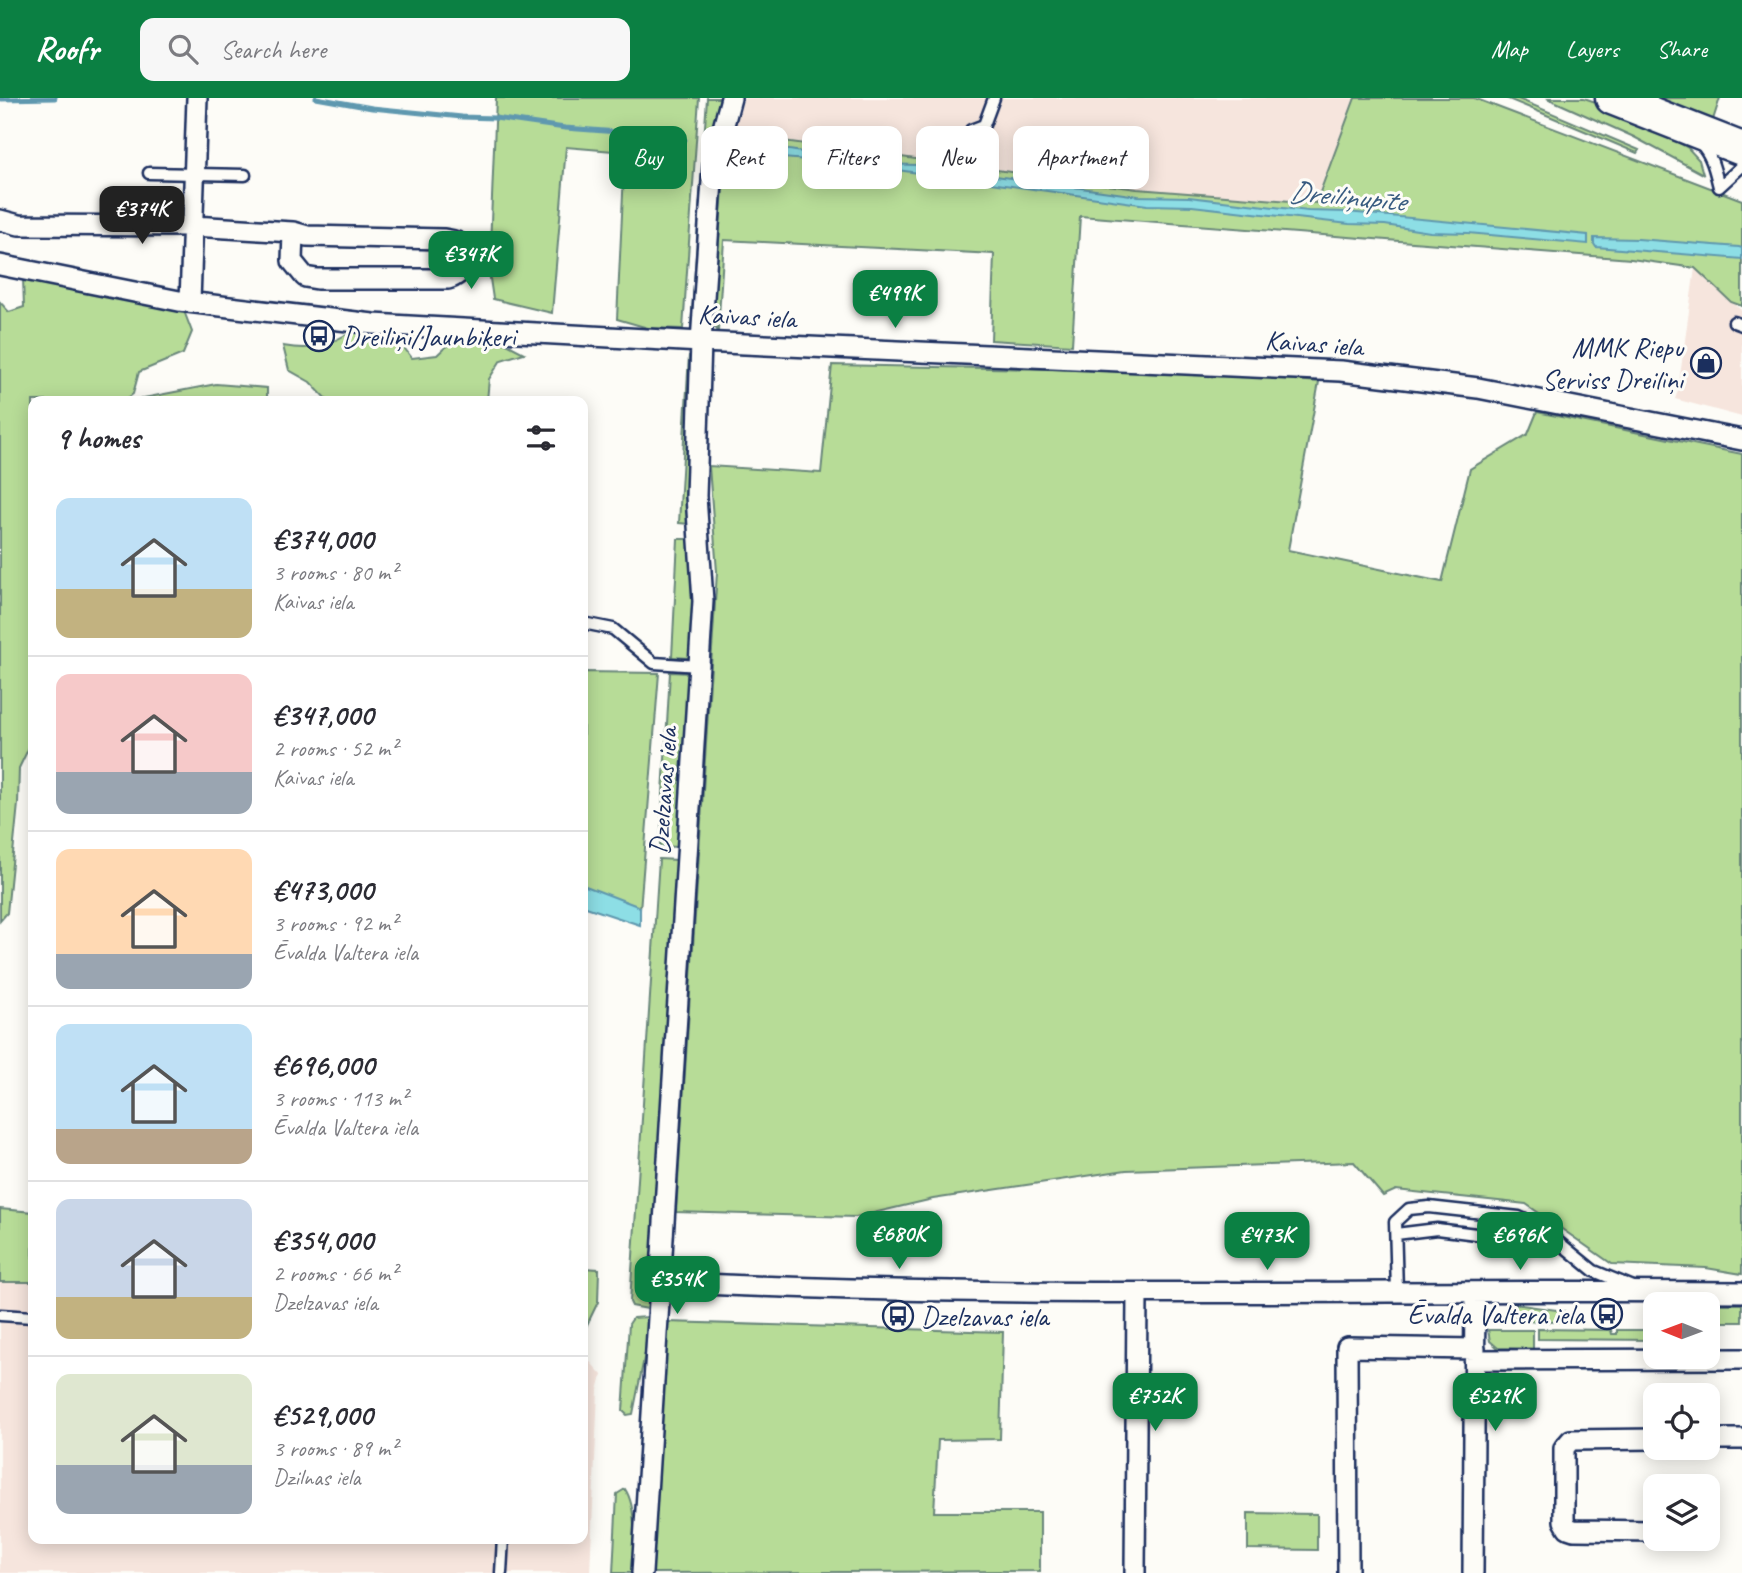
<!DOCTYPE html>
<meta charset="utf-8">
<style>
:root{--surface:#fff;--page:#f7f7f7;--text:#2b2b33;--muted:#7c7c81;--line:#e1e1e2;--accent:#0b8043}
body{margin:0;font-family:Caveat,sans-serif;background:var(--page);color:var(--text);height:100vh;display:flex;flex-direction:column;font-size:26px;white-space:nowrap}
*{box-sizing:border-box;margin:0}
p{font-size:23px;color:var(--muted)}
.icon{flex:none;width:38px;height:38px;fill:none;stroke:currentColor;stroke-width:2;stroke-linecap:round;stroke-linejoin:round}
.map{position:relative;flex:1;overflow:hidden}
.sheet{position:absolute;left:28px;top:298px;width:560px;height:1148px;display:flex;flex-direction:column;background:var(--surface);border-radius:14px;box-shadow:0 4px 18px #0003}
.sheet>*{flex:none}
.banner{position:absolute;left:609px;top:28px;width:665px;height:63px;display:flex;gap:14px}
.needle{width:46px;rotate:271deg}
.fabs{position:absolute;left:1643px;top:1194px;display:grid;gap:14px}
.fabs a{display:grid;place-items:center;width:77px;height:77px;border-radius:14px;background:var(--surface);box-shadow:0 4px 18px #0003;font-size:35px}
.price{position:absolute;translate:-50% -60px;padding:0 16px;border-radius:14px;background:var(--accent);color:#fff;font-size:23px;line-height:46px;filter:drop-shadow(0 2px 4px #0008)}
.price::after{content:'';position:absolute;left:50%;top:42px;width:21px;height:16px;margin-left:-10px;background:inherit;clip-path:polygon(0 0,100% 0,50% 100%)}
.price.active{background:#222;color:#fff}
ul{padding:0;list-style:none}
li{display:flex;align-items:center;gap:21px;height:175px;padding:0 28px}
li+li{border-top:2px solid var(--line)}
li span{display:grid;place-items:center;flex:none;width:196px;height:140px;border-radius:14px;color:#555}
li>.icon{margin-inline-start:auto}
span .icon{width:84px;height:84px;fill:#fffc;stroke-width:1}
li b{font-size:30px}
h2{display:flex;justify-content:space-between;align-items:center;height:84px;padding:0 28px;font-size:30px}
.pill{padding:0 24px;border-radius:14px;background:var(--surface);box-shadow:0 4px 18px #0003;font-size:24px;line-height:63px}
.pill.active{background:var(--accent);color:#fff}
header{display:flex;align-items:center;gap:42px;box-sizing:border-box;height:98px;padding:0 35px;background:var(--accent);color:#fff}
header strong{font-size:33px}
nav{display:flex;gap:38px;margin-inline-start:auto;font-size:24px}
.search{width:490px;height:63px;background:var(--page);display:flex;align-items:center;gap:18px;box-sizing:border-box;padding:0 24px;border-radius:14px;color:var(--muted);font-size:26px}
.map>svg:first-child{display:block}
.built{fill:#f6e5dd}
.green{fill:#b7dc97;stroke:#69867a;stroke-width:2}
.water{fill:#8ddee5;stroke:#5f98af;stroke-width:2}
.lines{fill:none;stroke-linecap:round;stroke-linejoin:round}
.stream{stroke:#5f98af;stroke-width:5}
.service-casing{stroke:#1b2f5e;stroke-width:15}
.minor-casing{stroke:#1b2f5e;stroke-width:24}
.primary-casing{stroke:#1b2f5e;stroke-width:37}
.service{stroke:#fdfcf7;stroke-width:10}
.minor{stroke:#fdfcf7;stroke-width:19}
.primary{stroke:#fdfcf7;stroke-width:32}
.labels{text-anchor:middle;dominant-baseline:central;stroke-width:6;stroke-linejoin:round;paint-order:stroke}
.street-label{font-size:28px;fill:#1b2f5e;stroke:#fdfcf7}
.poi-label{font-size:28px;fill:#1b2f5e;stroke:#fdfcf7;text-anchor:start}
.water-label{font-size:30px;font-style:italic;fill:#385b80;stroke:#fdfcf7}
</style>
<header>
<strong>Roofr</strong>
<div class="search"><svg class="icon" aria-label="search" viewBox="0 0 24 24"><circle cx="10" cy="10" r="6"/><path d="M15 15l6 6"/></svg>Search here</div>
<nav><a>Map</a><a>Layers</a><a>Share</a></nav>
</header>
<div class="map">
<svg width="1742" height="1475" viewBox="0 0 1742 1475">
<rect width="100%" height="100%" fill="#fdfcf7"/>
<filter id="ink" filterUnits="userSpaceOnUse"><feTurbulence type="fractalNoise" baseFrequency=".0143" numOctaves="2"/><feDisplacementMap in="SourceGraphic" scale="14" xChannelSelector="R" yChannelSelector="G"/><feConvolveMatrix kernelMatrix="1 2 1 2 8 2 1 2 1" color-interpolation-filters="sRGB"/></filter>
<g filter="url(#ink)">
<path class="built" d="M744,0H1355L1316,105L1137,91L732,36Z
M1695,170L1742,213V319L1675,301L1678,292Z
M0,1184H33V1440H583V1256L602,1277L598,1292L590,1475H0Z"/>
<path class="green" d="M496,0H699L683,231L648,230L617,221L625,54L566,49L552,215L493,201L489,174Z
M707,0H720L707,55L691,229Z
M1355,0H1474L1742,102V208L1731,204L1695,170L1631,161L1080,118L1072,247L991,242L994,156L724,142L718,233L712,226L725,67L732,36L1137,91L1316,105Z
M1506,0H1516L1639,52L1637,55Z
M1547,0H1584L1622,13L1688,50L1699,62L1703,76L1634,39Z
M1639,0H1720L1711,28Z
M23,180L184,213L192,234L183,256L139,274L133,296L124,303H33V641L19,670L18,706L7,815L0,823V204L9,214L24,209Z
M352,233L376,235L398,242L412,260L437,257L455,240L503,244L524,255L501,262L489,281L487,303H328L310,284L289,272L283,248C313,253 326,249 352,233Z
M689,257L692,265L686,364L689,426L679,425Z
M832,267L1198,274L1319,284L1288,452L1442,484L1470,371L1528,336L1537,314L1742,356V1176L1706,1170L1612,1166L1526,1106L1396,1092L1383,1098L1354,1064L1126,1072L933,1101L856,1119L676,1114L717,474L709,368L821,375Z
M216,286L267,290V303H137L139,301Z
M678,441H691L694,509L689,560L672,559Z
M583,574L659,575L640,812L583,789Z
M670,574L690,575L678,749L660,748Z
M659,761L677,762L648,1211L632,1208L630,1204Z
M0,1111L33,1114V1184H0Z
M583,1170L599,1171L598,1204L583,1235Z
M1515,1206L1564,1213L1560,1224L1515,1223Z
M1704,1206H1742V1224H1708V1206Z
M648,1219L646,1250L633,1316L627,1317L623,1313L629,1226L633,1220Z
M667,1224L1003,1234L1000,1341L938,1342L934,1414H1040V1473L652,1475Z
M1538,1231L1611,1232L1612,1236H1617V1232H1655V1242L1538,1241Z
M1488,1232H1533V1251L1498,1250L1490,1243Z
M625,1391C638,1411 634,1451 632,1475H613L617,1396Z
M1248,1415L1317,1416V1452L1248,1451Z"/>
<path class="water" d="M744,45L879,66L918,67L1138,98L1189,99L1308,113L1347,114L1588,137V146L1468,135L1430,134L1385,127L1349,126L1192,108L1147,107L847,65L756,58L754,68L748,65C747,57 743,55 741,48Z
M1594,140L1638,141L1739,149L1742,150V161L1596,149L1594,146Z
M583,787L640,809V827L583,808Z"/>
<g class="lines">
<path class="stream" d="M316,0L372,10L462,19L495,20L565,30L644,36L685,42
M0,1L55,0"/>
<g class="service-casing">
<path id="service" d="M971,32L984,27L994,0
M1700,45C1712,57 1715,73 1719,89
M149,75L245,77
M1719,89L1742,68
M1734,224L1742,227
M583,525L613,531L654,565L699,568
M1396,1136L1437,1131L1562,1147
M1397,1193L1395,1124L1409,1111L1429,1109L1519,1119L1539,1128L1594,1173L1633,1189
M0,1217L33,1219
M501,1475L503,1440"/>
</g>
<g class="minor-casing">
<path id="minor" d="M0,122L19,127L193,128L293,134L307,138L444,141C449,142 456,142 460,146C475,158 463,177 448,181H317L305,179L292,163L293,134
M0,167L179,203L373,226L701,244L1341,273L1478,290L1742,342
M190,204L197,0
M659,1184C1020,1202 1381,1191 1742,1194
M1475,1262L1742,1261
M1656,1341L1571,1342L1564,1350V1423L1568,1430L1574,1432L1656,1433
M1708,1341H1742
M642,1475L703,503L696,398L701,244L713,68L731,0
M1135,1475L1137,1195
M1348,1475L1347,1249L1475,1251
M1473,1475L1475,1194"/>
</g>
<g class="primary-casing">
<path id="primary" d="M1612,0L1742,51"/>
</g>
<use href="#service" class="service"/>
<use href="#minor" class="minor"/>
<use href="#primary" class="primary"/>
</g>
</g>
<defs>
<g id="bus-ring" transform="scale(1.575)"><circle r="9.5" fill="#fdfcf7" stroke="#1b2f5e" stroke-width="1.5"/><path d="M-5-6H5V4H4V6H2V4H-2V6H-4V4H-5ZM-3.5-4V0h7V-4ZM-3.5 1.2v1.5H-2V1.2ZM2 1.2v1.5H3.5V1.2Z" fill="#1b2f5e"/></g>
<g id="shop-ring" transform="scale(1.575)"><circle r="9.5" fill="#fdfcf7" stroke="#1b2f5e" stroke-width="1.5"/><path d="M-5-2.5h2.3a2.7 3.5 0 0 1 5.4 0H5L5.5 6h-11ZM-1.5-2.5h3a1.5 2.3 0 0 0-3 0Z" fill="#1b2f5e"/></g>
</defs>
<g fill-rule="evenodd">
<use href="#bus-ring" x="319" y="238"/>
<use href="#shop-ring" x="1706" y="265"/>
<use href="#bus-ring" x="1607" y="1216"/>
<use href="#bus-ring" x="898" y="1218"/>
</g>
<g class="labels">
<g class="street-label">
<text transform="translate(747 218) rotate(3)">Kaivas iela</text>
<text transform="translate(1314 245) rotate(4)">Kaivas iela</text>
<text transform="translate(663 693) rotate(-86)">Dzelzavas iela</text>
</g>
<g class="poi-label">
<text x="342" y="238">Dreiliņi/Jaunbiķeri</text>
<text x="1683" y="249" text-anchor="end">MMK Riepu<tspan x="1683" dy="32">Serviss Dreiliņi</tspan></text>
<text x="1584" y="1216" text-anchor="end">Ēvalda Valtera iela</text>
<text x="921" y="1218">Dzelzavas iela</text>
</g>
<g class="water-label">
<text transform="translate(1347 98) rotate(5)">Dreiliņupīte</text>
</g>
</g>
</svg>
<div class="fabs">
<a><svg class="needle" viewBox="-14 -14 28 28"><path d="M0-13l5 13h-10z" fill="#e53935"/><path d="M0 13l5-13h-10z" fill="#7c7c81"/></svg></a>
<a><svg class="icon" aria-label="locate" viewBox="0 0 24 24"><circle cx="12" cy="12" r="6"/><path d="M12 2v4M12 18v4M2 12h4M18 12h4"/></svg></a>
<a><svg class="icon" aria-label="layers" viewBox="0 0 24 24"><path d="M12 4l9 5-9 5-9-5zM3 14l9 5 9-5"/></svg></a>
</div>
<b class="price active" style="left:142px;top:148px">€374K</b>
<b class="price" style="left:471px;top:193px">€347K</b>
<b class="price" style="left:895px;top:232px">€499K</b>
<b class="price" style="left:899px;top:1173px">€680K</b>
<b class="price" style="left:1267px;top:1174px">€473K</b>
<b class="price" style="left:1520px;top:1174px">€696K</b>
<b class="price" style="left:677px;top:1218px">€354K</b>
<b class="price" style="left:1155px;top:1335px">€752K</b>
<b class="price" style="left:1495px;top:1335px">€529K</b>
<div class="banner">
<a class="pill active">Buy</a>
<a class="pill">Rent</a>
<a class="pill">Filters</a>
<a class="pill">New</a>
<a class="pill">Apartment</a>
</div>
<section class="sheet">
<h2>9 homes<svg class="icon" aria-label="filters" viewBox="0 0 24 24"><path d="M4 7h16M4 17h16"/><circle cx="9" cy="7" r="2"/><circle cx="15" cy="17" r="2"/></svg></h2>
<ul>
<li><span style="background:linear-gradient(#bfe0f5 65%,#c2b280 0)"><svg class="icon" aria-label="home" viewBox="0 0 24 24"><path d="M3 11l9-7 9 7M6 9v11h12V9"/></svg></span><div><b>€374,000</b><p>3 rooms · 80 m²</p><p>Kaivas iela</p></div></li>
<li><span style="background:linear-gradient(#f6c9c9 70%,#9aa5b1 0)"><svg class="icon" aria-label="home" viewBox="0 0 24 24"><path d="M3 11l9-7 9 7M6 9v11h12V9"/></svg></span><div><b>€347,000</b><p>2 rooms · 52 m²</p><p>Kaivas iela</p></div></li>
<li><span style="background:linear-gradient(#ffd9b3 75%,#9aa5b1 0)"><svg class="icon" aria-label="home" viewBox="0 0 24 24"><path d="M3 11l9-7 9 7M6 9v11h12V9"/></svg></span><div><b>€473,000</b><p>3 rooms · 92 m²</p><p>Ēvalda Valtera iela</p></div></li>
<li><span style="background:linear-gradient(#bfe0f5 75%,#b9a48a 0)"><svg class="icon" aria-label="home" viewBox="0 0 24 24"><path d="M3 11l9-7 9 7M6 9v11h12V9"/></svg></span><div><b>€696,000</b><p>3 rooms · 113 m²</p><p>Ēvalda Valtera iela</p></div></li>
<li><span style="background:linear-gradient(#c9d6e8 70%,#c2b280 0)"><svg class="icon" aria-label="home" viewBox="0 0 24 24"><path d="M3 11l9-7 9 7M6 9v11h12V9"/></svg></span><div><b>€354,000</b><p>2 rooms · 66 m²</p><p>Dzelzavas iela</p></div></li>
<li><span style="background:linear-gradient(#dfe7d0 65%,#9aa5b1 0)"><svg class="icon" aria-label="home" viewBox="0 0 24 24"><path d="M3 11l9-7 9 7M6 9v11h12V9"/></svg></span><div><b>€529,000</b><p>3 rooms · 89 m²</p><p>Dzilnas iela</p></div></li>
</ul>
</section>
</div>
